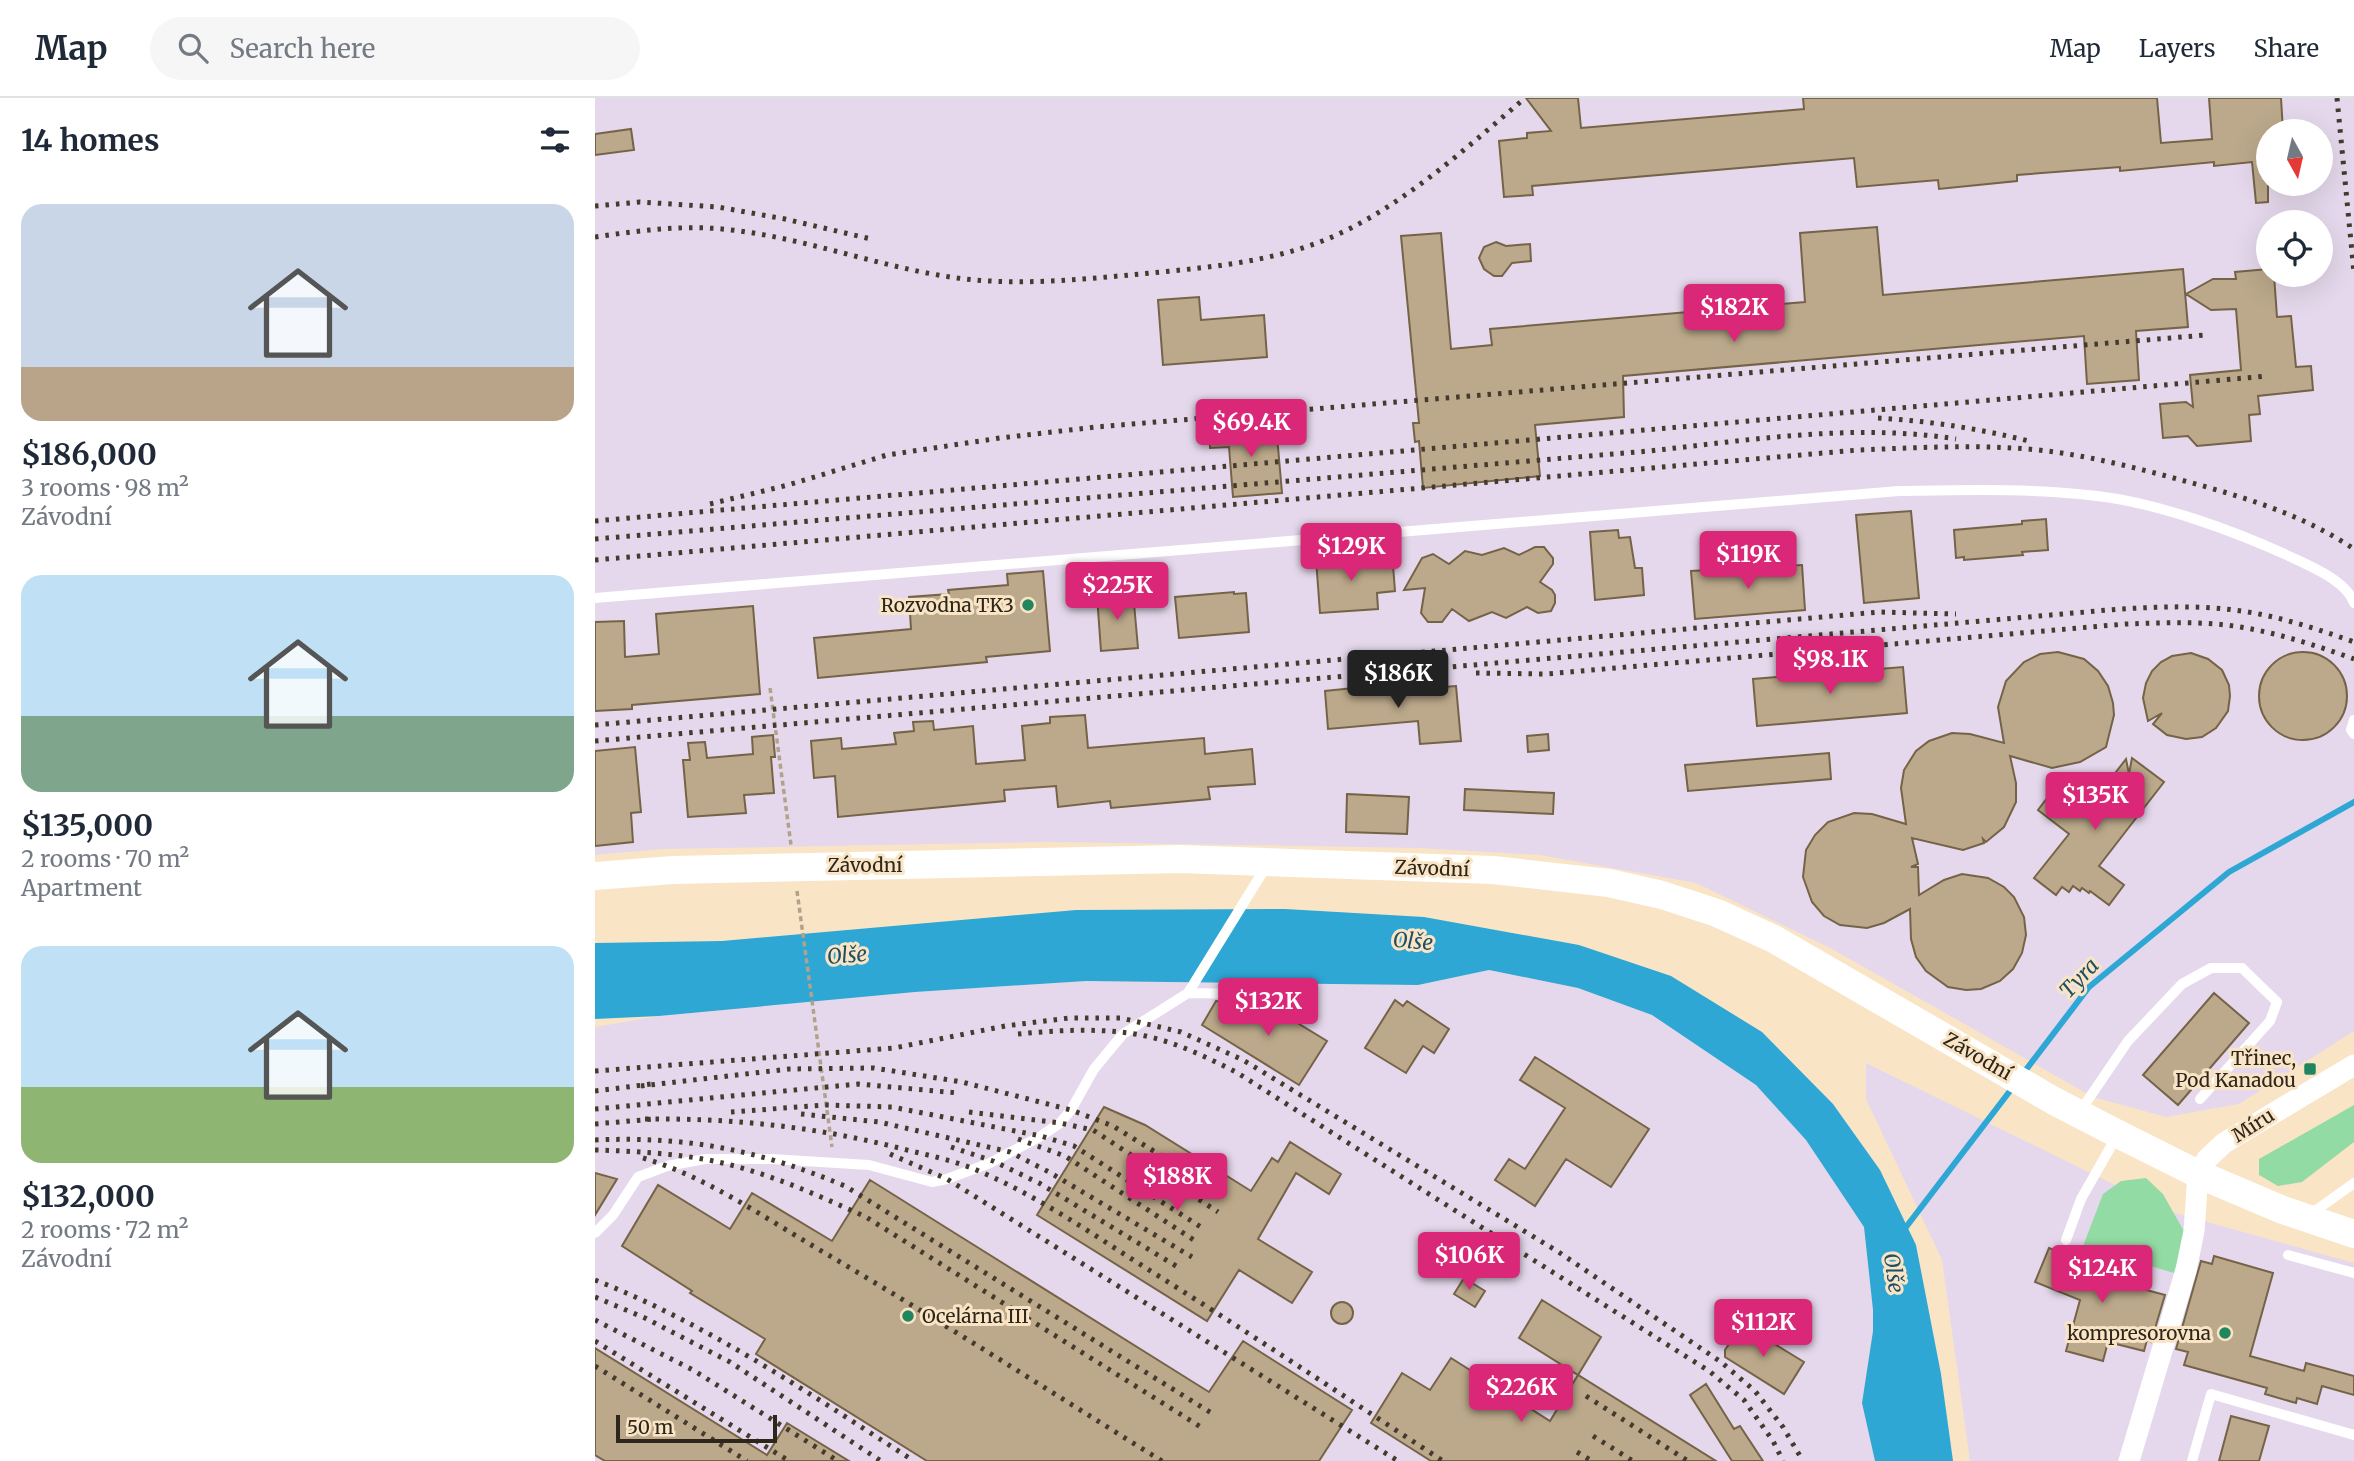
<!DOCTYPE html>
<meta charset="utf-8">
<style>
:root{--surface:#fff;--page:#f6f6f7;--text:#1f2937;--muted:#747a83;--line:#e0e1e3;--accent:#db2777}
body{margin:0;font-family:Merriweather,serif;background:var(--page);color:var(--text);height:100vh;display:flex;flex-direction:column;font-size:26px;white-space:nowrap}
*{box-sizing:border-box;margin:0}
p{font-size:23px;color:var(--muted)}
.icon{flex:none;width:38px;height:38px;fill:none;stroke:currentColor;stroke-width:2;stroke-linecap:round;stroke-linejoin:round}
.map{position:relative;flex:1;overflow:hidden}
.details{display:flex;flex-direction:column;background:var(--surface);width:595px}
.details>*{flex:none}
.needle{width:46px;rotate:172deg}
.fabs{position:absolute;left:1661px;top:21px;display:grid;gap:14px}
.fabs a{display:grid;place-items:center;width:77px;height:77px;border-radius:50%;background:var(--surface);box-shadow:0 7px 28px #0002;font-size:35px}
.scale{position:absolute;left:21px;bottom:18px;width:161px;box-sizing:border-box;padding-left:7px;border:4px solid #2e261b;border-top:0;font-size:19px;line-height:24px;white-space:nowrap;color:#2e261b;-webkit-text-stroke:5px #f9e5c6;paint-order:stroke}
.price{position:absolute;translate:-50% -60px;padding:0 16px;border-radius:7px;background:var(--accent);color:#fff;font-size:23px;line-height:46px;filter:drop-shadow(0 2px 4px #0008)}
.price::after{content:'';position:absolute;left:50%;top:42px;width:21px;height:16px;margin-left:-10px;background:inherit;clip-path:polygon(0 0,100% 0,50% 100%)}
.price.on{background:#222;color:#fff}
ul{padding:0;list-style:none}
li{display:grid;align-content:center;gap:14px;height:371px;padding:0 21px}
li span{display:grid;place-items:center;height:217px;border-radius:21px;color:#555}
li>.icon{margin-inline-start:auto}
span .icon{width:126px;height:126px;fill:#fffc;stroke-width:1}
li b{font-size:30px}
h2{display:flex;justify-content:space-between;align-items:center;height:84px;padding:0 21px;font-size:30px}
header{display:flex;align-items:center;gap:42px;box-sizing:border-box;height:98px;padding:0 35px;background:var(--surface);border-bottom:2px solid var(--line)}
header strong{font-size:33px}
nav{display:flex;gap:38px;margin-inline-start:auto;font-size:24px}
.search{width:490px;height:63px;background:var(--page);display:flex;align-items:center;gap:18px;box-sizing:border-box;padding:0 24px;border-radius:38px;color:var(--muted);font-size:26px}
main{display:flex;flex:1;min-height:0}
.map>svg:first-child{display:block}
.industrial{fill:#e5d8ec;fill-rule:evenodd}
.green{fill:#93dba4}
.water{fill:#2ea7d5}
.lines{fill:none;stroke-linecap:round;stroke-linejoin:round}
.stream{stroke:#2ea7d5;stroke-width:6}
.building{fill:#bca98b;stroke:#756348;stroke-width:2}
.path{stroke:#b2a28a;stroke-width:3.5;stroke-dasharray:5 3.5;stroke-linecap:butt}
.lane{stroke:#fff;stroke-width:10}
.street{stroke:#fff;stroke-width:21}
.secondary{stroke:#fff;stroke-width:28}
.rail{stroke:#443b2e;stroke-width:5;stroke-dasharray:3.5 7;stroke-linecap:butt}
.poi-dot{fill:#21855f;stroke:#f9e5c6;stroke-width:2.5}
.labels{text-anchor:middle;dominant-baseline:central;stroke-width:6;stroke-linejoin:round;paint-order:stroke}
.poi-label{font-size:19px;fill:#2e261b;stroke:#f9e5c6;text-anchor:end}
.street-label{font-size:19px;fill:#2e261b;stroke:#f9e5c6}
.water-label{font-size:21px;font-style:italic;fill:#204f63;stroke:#f9e5c6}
</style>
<header>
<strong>Map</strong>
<div class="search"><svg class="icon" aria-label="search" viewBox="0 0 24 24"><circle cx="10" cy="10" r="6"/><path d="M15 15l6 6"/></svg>Search here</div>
<nav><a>Map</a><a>Layers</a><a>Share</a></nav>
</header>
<main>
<section class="details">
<h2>14 homes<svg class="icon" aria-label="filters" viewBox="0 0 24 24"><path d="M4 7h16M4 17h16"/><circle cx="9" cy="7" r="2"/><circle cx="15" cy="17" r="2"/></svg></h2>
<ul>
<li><span style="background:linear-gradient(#c9d6e8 75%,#b9a48a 0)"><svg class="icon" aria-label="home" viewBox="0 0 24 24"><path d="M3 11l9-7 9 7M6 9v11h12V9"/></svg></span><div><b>$186,000</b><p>3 rooms · 98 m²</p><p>Závodní</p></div></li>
<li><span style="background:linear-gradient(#bfe0f5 65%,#7fa58c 0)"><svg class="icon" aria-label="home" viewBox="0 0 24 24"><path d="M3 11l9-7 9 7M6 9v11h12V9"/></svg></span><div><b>$135,000</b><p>2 rooms · 70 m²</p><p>Apartment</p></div></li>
<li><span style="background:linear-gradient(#bfe0f5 65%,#8fb573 0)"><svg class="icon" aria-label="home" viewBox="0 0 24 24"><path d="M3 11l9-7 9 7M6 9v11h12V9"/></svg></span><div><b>$132,000</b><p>2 rooms · 72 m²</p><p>Závodní</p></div></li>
</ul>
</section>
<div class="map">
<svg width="1759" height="1363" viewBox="0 0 1759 1363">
<rect width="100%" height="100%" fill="#f9e5c6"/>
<path class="industrial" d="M0,0H1759V933L1644,1006L1571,1019L1498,999L1239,852L1101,785L945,757L824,750L454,744L67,751L0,757ZM1673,33H1726V86H1673ZM1673,124H1726V177H1673Z
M894,872L983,890L1057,917L1161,987L1211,1042L1269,1129L1278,1212V1233L1267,1305L1280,1363H0V929L64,918L320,894L491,883L822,887Z
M1271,965L1573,1113L1759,1165V1363H1375L1347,1162L1271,1001Z"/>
<path class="green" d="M1759,1007V1044L1707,1084L1683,1088L1664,1077V1061Z
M1551,1080L1568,1096L1590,1135L1579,1175L1488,1148L1508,1096L1526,1083Z"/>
<path class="water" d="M690,811L829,819L984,847L1076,878L1167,934L1238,1006L1285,1072L1321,1147L1346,1276L1358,1363H1280L1267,1305L1278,1233V1212L1269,1129L1211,1042L1161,987L1057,917L983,890L894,872L823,887L491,883L320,894L64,918L0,921V845L127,843L481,812Z"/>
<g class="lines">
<path class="stream" d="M1427,977L1494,889L1634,774L1759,704
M1308,1133L1418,989"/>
</g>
<path class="building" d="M931,0H983L986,30L1209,11L1208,0H1562L1566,45L1617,41L1614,0H1686L1688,33H1673V104L1661,105L1657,64L1619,68V64L1525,73V69L1422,77V83L1344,91L1343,82L1262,89L1259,60L937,88L938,97L909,99L904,43L932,40V35L956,33Z
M36,31L39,52L0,57V36Z
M1282,129L1288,197L1588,171L1593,229L1541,233L1544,282L1492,286L1489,238L1028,278L1029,319L940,327L945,378L828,390L824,343L820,344L818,325H824L806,138L846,135L856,251L897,247L895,231L1210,204L1205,135Z
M901,144L911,148L935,146L936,163L917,165L907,178H899L889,171L884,160L889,149Z
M1673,171V177H1679L1682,219L1696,218L1701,269L1716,268L1718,292L1663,298L1665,316L1654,317L1656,343L1602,348L1593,338L1568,340L1565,306L1591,304L1598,309L1595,277L1646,272L1641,211L1616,212L1591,196L1618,181H1641L1640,174Z
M604,199L606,222L669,217L672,259L568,267L563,202Z
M681,326L687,395L638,399L634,349L615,350L614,332Z
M1316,413L1324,500L1269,505L1261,417Z
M1451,421L1453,452L1427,454L1428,457L1369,462V459L1361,460L1359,432L1427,426V423Z
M1023,432L1024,440L1035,439L1040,470H1047L1049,497L1000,502L995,434Z
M940,449H949L958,460V466L945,484L957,492L960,497V505L956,513L943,515L932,509L911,520L897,514L874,523L857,511L847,524H833L826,515L830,490L809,492L827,460L838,456L854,466L870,453L887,457L909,450L924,457Z
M757,453L759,457H769L770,470L798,467L800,493L782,495L783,511L725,515L721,461L739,459Z
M1207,467L1210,512L1100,521L1096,473Z
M448,473L455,553L391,559L392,564L223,580L219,540L316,531L314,499L354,496L353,492L413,487L412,476Z
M538,494L543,550L506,553L502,498Z
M639,494V496L651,495L654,534L584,540L580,499Z
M158,508L165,596L37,607V611L0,613V524L29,523L30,559L64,556L61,516Z
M1463,554L1489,561L1503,573L1513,588L1518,605L1519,617L1511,649L1485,664L1457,670L1415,658L1421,685V704L1409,729L1391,744L1388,741L1389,745L1368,752L1317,740L1323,766L1316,769H1323L1324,797L1349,782L1367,776L1393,780L1409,789L1419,799L1429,819L1431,837L1427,855L1418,871L1405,883L1386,891L1371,892L1353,889L1331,873L1321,859L1316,841L1315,811L1289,825L1272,830L1245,827L1229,818L1217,804L1208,779L1211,752L1220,737L1233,724L1259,715L1277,716L1311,726L1306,690L1309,672L1321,653L1334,643L1357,635L1375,636L1409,645L1403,609L1411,583L1429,564L1445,556Z
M1664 598a44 44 0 1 1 88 0a44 44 0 1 1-88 0Z
M1596,555L1613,561L1627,572L1634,587L1635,598L1633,613L1621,630L1607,639L1591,641L1572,637L1558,626L1567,615L1553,623L1548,600L1551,585L1557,573L1566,564L1577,558Z
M1308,569L1312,615L1162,628L1158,581Z
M808,585V592L861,588L866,643L825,646L823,623L733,631L730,593Z
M490,617L493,650L609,640L610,656L657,651L660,686L613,689L615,701L516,710L515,703L463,709L461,688L409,692L410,703L243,719L240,678L219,680L216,643L246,640L247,651L301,646L299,635L319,633L318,624L338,623L339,632L378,628L381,666L430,662L427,628L455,625V619Z
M953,636L954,652L933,654L932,638Z
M178,637L180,659H176L179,695L149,697L151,715L93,719L88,662H95L93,645L110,644L112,660L158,656L157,639Z
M40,649L46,714L36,715L38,744L0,748V653Z
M1234,655L1236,681L1093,693L1090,667Z
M1537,660L1569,684L1504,768L1529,787L1514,807L1495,793L1494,795L1487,790L1485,793L1478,788L1474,794L1467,789L1461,797L1439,780L1474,736L1443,712L1459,691L1490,714L1531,661L1534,676Z
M870,691L959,695L958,716L869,712Z
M752,696L814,699L812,736L751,734Z
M1619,895L1654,925L1583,1007L1548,977Z
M800,902L808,908L812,903L854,931L839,955L828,948L811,975L770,950Z
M621,903L629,904L648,915L655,904H660L669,910H678L732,943L704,987L607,927Z
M940,959L1054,1031L1016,1089L971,1061L940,1108L900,1082L914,1061L930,1071L970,1010L925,982Z
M509,1009L550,1027L656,1093L677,1060L683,1064L695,1044L746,1076L734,1096L701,1075L663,1141L717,1174L697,1205L644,1172L612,1223L442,1117Z
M0,1075L22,1081L0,1117Z
M275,1082L614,1294L648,1243L757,1312L724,1363H332L161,1256L170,1241L95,1195L97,1193L27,1148L63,1087L135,1131L157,1095L237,1143Z
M1454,1150L1483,1162L1532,1176L1529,1186L1570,1197L1556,1244L1552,1242L1549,1253L1513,1244L1508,1263L1471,1253L1485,1202L1440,1184Z
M1619,1158L1678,1175L1655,1258L1709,1273L1711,1265L1759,1278V1297L1727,1288L1722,1306L1702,1300L1701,1305L1670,1296L1672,1290L1589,1267L1593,1254L1581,1251L1606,1163L1617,1166Z
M869,1180L890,1193L880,1209L859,1196Z
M947,1202L1006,1239L983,1277L924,1240Z
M736 1215a11 11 0 1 1 22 0a11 11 0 1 1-22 0Z
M1147,1226L1209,1264L1189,1296L1130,1259V1252Z
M0,1250L172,1357L192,1325L254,1363H10L0,1357Z
M856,1260L955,1323L983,1277L1121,1363H836L776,1325L807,1275L835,1292Z
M1111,1286L1139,1331L1145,1328L1168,1363H1137L1095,1297Z
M1636,1318L1674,1328L1664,1363H1624Z"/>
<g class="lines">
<path class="path" d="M175,590L196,747
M202,793L237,1049"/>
<path class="lane" d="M0,500L1304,393C1370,392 1436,390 1502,398C1563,405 1640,433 1696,459C1715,468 1752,483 1759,505
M1759,622L1756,632L1759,636
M593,895L672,767
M1484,1015L1533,943L1587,886L1616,870H1647L1682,904L1675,923L1605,1001
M1713,1118L1759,1085
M0,1135L18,1117L43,1079L72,1068L110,1061H177L274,1067L337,1084L352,1081L395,1065L446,1038L465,1025L476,1012L499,971L528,936L593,895L697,897
M1471,1142L1486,1101L1523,1036
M1693,1157L1759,1175
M1597,1363L1616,1296L1759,1337"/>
<path class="street" d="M1534,1363L1591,1172L1599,1133L1603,1076L1612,1061L1629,1045L1759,967"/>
<path class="secondary" d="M0,778L78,772L585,761L898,772L1014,785L1067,797L1122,815L1179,841L1459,1003L1523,1036L1603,1076L1688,1112L1759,1136"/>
<path class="rail" d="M1742,0L1759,175
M0,108L45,104L123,109L190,121L276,141
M0,139C42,133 84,127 127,131C203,138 275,166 349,178C414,189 481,182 545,176C616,169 691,164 756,130C820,97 876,46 930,0
M1283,320C1336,323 1386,331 1438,344
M115,406L193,387L292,357L405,340L501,329L1611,237
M0,423L1673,278
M0,441L1054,353C1155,342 1260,325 1361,341
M0,462L1263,352C1315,350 1367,347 1418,350C1475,353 1531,367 1586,382C1646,398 1707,416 1759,451
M881,575L951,576L1530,526C1566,525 1603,523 1639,528C1680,534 1720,547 1759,561
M0,627L1284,514L1361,516
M0,643L1525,511C1563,509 1601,507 1639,512C1680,517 1720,530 1759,544
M423,936C465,932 513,929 555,939C585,946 613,960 641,974L1114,1273L1149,1302L1178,1343L1188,1363
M0,973L299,950L410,928L474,920H526L586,934L648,962L962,1153L1126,1264L1160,1293L1188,1329L1208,1363
M46,988L194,971L279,970L367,984L476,1012L518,1028L632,1098
M0,993L56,986
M0,1011L263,986L363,995
M136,1014L230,1007L297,1009L446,1038L479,1048L609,1131
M374,1014L465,1025L498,1032L623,1114
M206,1016L284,1024L415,1054L454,1074L597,1159
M50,1021C138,1020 223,1029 308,1051C332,1057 357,1062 379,1071C442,1097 497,1136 554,1172C653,1234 750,1299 848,1363
M0,1026L59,1021
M423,1041L470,1058L602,1144
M0,1042C93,1038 164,1052 250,1088L618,1316
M356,1049L398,1063L444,1085L586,1171
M0,1052C36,1053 72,1055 108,1061C165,1071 218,1095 271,1119L609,1331
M295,1056L352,1081L803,1363
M48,1060C109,1078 164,1116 218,1148C336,1217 451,1291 567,1363
M0,1182C115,1227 216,1297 319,1363
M0,1199L50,1220L135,1264L286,1363
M0,1222L98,1272L243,1363
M0,1243L194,1363
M0,1268L152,1363
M991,1298L1093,1363
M998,1338L1038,1363
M982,1354L997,1363"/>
</g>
<g class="poi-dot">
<circle cx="433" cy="507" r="7"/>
<rect x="1708" y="964" width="14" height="14" rx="3.5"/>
<circle cx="313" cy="1218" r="7"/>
<circle cx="1630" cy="1235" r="7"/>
</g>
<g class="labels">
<g class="poi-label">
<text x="419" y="507">Rozvodna TK3</text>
<text x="1701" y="960">Třinec,<tspan x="1701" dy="22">Pod Kanadou</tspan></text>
<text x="327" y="1218" text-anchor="start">Ocelárna III</text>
<text x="1616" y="1235">kompresorovna</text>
</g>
<g class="street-label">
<text x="270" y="767">Závodní</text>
<text transform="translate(837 770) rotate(2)">Závodní</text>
<text transform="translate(1383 958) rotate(30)">Závodní</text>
<text transform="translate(1658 1027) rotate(-32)">Míru</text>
</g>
<g class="water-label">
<text transform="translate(818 843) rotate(5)">Olše</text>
<text transform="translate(252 857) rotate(-4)">Olše</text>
<text transform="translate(1484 880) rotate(-46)">Tyra</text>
<text transform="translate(1299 1175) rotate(82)">Olše</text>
</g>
</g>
</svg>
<div class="fabs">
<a><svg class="needle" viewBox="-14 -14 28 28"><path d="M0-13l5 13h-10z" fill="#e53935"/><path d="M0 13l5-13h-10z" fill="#747a83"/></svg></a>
<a><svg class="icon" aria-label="locate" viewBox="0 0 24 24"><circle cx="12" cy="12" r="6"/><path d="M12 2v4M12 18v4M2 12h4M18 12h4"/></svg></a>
</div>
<div class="scale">50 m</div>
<b class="price" style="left:1139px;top:246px">$182K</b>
<b class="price" style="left:656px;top:361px">$69.4K</b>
<b class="price" style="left:756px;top:485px">$129K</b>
<b class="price" style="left:1153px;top:493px">$119K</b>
<b class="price" style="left:522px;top:524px">$225K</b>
<b class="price" style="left:1235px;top:598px">$98.1K</b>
<b class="price on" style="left:803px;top:612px">$186K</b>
<b class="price" style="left:1500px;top:734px">$135K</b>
<b class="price" style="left:673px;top:940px">$132K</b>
<b class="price" style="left:582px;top:1115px">$188K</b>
<b class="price" style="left:874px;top:1194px">$106K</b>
<b class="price" style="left:1507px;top:1207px">$124K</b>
<b class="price" style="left:1168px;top:1261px">$112K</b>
<b class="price" style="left:926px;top:1326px">$226K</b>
</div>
</main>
